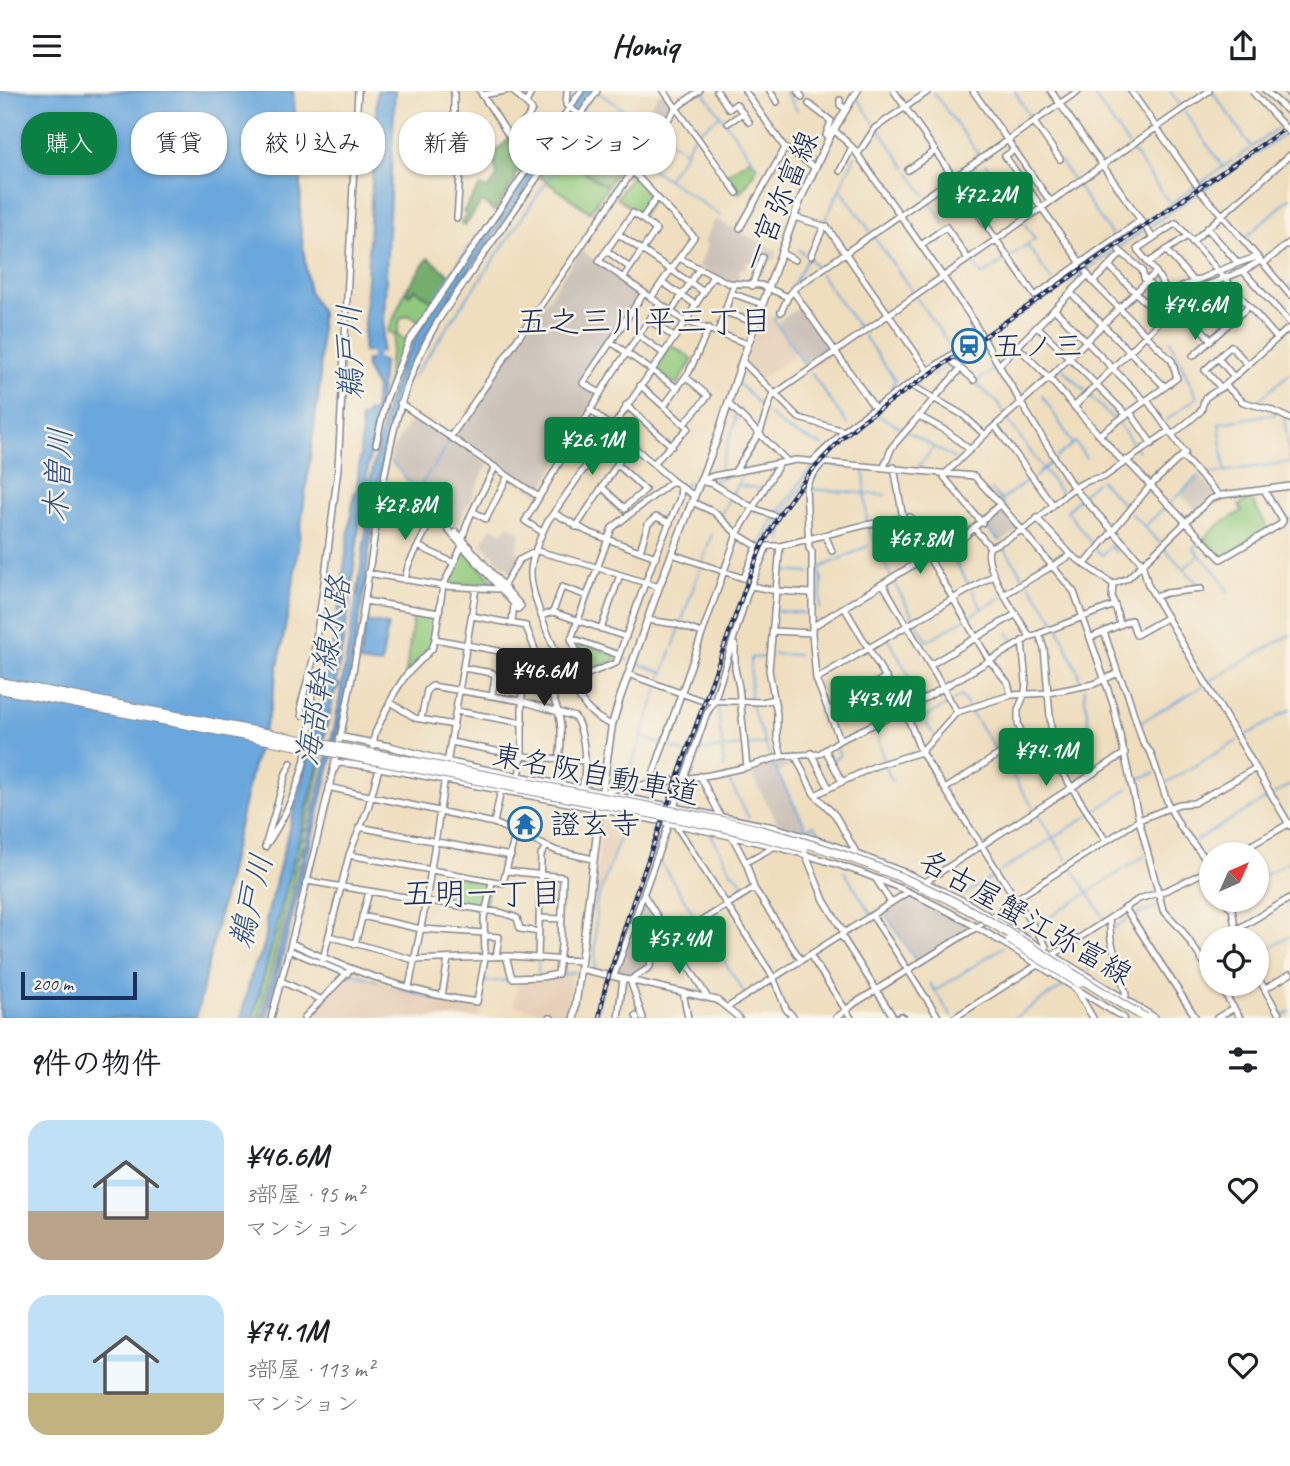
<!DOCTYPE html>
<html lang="ja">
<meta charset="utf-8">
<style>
:root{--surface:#fff;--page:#f6f6f6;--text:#202124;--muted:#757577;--accent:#0b8043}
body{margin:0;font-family:Caveat,"Klee One",sans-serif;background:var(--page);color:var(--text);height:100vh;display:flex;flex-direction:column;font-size:26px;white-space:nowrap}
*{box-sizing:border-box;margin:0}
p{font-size:23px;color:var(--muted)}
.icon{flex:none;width:38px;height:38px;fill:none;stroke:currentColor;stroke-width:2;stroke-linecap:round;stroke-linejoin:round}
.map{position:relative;height:927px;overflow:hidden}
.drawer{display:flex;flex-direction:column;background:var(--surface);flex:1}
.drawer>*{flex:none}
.banner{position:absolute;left:21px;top:21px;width:700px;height:63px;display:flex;gap:14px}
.needle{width:46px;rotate:45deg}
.controls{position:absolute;left:1199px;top:751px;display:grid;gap:14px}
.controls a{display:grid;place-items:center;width:70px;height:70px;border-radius:50%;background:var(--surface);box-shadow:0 2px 5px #0004;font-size:35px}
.scale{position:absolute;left:21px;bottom:18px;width:116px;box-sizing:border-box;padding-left:7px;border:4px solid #1b2f5e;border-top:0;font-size:19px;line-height:24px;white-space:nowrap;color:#1b2f5e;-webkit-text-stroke:5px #f7f3e8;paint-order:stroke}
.price{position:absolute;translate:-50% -60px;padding:0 16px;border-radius:7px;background:var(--accent);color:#fff;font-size:23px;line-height:46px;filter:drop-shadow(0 2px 4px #0008)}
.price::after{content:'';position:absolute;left:50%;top:42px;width:21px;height:16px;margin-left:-10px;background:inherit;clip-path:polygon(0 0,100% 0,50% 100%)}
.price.active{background:#222;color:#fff}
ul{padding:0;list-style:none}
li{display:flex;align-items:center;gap:21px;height:175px;padding:0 28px}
li span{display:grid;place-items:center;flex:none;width:196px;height:140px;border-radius:21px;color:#555}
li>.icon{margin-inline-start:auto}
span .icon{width:84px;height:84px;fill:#fffc;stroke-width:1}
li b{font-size:30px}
h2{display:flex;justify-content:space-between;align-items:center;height:84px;padding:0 28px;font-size:30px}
.tag{padding:0 24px;border-radius:28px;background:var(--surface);box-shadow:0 2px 5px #0004;font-size:24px;line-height:63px}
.tag.active{background:var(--accent);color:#fff}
header{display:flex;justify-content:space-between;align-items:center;height:91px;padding:0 28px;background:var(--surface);font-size:32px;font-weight:600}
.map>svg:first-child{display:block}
.built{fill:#e6cfb7}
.industrial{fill:#ccc2b9}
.green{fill:#91c97c;stroke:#567c6d;stroke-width:2}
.forest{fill:#74ad6c;stroke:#486e65;stroke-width:2}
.water{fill:#6ba7dc;stroke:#436b9d;stroke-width:2}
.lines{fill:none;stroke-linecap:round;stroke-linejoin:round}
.stream{stroke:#6ba7dc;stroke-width:2}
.river{stroke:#6ba7dc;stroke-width:7}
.minor-casing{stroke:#85868e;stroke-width:8}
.major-casing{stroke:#85868e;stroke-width:9}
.minor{stroke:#fff;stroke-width:5}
.major{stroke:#fff;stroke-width:6}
.rail-casing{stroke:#1b2f5e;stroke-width:4.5}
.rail{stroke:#f7f3e8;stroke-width:2;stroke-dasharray:5;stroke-linecap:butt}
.minor-bridge-casing{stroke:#85868e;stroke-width:8;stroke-linecap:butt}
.highway-bridge-casing{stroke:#85868e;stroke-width:10;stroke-linecap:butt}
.minor-bridge{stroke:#fff;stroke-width:5}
.highway-bridge{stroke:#fff;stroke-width:8}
.labels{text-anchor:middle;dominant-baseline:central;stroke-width:5;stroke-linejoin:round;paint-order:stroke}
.street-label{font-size:30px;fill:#1b2f5e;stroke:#f7f3e8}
.poi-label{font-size:30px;fill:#1b2f5e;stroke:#f7f3e8;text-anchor:start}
.neighbourhood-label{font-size:32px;fill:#1b2f5e;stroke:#f7f3e8}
.water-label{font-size:32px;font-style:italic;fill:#335384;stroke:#f7f3e8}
</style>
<header><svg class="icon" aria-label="menu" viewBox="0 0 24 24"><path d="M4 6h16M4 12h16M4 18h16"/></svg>Homiq<svg class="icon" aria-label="share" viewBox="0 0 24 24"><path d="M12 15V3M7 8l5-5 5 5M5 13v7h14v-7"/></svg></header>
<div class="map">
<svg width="1290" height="927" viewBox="0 0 1290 927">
<rect width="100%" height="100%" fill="#f7f3e8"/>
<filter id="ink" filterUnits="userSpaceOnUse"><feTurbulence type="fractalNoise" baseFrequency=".0143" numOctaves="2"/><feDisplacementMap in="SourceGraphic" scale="14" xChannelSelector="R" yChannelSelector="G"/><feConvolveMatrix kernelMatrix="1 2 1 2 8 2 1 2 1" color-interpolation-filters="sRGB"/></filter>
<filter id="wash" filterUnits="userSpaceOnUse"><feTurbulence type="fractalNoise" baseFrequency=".00686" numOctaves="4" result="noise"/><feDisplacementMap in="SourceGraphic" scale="28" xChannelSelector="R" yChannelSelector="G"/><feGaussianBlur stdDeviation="1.57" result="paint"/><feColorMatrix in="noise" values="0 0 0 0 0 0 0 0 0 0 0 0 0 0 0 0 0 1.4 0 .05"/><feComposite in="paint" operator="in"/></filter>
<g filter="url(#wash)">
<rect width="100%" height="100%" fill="#efdebe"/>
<path class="built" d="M763,222L773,227L796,263L761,288L745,271Z
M603,728L624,734L596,815L592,814Z
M350,882L441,910L480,915L482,917L480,927H307Z
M571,882L566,927L513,914L518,891L544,889Z"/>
<path class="industrial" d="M665,2L674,15L633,78L625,72L648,37L640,30L659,3Z
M715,128L777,160L773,170L761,165L758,173L747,170L745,177H740L737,192L729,191L698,176L708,154L704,151Z
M581,159L641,204L582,291L597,303L540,401L536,402L454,345Z
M803,214L834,260L809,278L777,231Z
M414,324L488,373L455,438L436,420L391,367L392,360Z
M1199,385L1217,403L1209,407L1196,419L1180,403Z
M1000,417L1019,438L1001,451L984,432Z
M508,434L521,442L516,459L520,460L521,466L511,482L482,453L491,436L503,442Z
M794,665L797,671L777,682L806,739L802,741L779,735L748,677Z
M906,803L962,829L971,836L917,870L884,818Z
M644,809L669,847L651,861L649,875L630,887L617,883Z"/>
<path class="green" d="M585,32L601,50L589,58L583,59L578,55L571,59V71L598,91L608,94L590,121L540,86L556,62L563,66Z
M751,67L757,76L746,95L739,102L726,84Z
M632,84L653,106L642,124L617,107Z
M415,198L433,210L420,230L408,224L400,228L397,243L403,248H409L388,298L389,271L395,244L388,241L406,199L409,204Z
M671,254L693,268L677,294L655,279Z
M1251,408L1269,439L1222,466L1203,448L1220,433L1242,420L1239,414Z
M464,459L497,495L448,493Z
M414,520L437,524L431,557L406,582Z
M576,550L616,564L615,570L589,579Z
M319,670L322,671L259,927H253Z
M448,784L489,792L485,817L443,810Z"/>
<path class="forest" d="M514,43L522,51L521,55L513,51L508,54L514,68L525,75L520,82H514L516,88L496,118L493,120L485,112H481L465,135L461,131L467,123L463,121L480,95L488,98L497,86L493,63Z
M601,50L622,74L608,94L605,95L571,71L569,68L573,56L589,58Z
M428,167L450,184L433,210L415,198L409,204L406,199Z"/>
<path class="water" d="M0,0H293L301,85L300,132L309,201L321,221L320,292L293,494L270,619L252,678L196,927H0Z
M377,0H395L383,246L381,261H363Z
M582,0H594L447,211L426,245L408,281L387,352L377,398L365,492L345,614L267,927H262L335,634L358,499L368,425L369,395L386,319L400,276L430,221Z
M366,269L383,270L379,320L381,323H379C370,353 366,386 364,418L367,419L361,421L360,428L349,516L336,592L339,593L337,599H335L319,670L253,927H241L253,877C263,865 268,844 266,829L319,620L336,536L354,403L357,400L362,339L360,328L367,324V321H374L376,297L366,277Z
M366,530L388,534L381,574L359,571Z"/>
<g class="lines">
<path class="stream" d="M703,0L757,75
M784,0L797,19
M1015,0L1031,29
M1091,0L1128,54
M1170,0L1182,16
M933,1L980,65
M1213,1L1250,54
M599,2L656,40
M858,8L875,33
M570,11L571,0
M1185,21L1222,75
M879,38L906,77
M696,42L720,25
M661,44L685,60
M1131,58L1168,110
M1237,67L1278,37
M642,71L721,125
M1061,71L1074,91
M985,73L1021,128
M909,81L925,104
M667,88L686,61L693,45
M546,92L564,66
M1078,96L1113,146
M841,99L871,141
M928,108L945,133
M1146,130L1233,69
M824,132L855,65
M1150,135L1285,43
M509,146L545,93
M874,146L914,203
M1245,147L1290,107
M1028,155L1052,190
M799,159L809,166L817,178
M1011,165L1035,148L1025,133
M972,169L982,185L1006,168
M1084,173L1140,134
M820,183L861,240
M1288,196L1290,194
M473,199L508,148
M790,200L809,165
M917,208L954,260
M779,220L774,229L807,277
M1001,237L1144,139
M864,245L895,289L891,296L895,299
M408,248L469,155
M1170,249L1197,307L1181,318
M436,253L471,201
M1063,278L1086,301
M811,282L848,334
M933,285L950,273
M413,286L435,255
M977,290L997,277
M975,292L998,312L1005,323
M739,293L764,318
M387,296L403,259
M1042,304L1073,353
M1089,304L1115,330
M1255,312L1290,282
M769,323L786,338L823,355
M878,324L905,339
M1284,327L1287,345
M1007,328L1061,402
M1242,328L1276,323
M1166,329L1179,320
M1119,333L1138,360
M908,341L955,368
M1287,348L1290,368
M447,354L451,349
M1222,355L1219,332L1239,329
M1222,358L1225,380
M1057,366L1075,351L1086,367
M391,370L414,396
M824,374L849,376
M918,376L933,357
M433,377L445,358
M1249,377L1290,371
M864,379L867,432
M719,381L736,328L734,326
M1203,384L1247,377
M1035,386L1052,370
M1100,389L1128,418
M712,390L727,385
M737,394L762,398
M685,395L687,391H695
M420,396L430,380
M809,398L885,404
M991,399L1001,409
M1084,402L1096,391
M732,403L743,383
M1079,407L1067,420L1095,457
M1169,413L1198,385
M1008,419L1001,409L1030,388
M1131,422L1160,452
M777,423L813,374
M720,425L730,406
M1286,431L1290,428
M984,434L999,450
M1145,435L1166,415
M868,437L891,486
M781,451L784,422
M1200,451L1193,457L1219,485
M1036,452L1054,472
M1002,454L1025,488
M765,455L784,421L805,392
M759,456L774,427
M1163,456L1200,495
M948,458L970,496
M1097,460L1102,464L1111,455L1116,461
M837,469L868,455
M702,472L712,443
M819,477L822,489L820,518
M1185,477L1199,464
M780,480L809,482
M814,480L835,470
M1220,487L1229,502
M893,490L914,527
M1029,492L1056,532
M972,499L982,518
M777,520L804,522
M968,526L1002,506
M916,531L927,550L963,529
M681,532L701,475
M1059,538L1076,577
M1008,541L1014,552L1026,545
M1030,543L1054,533
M889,549L921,606
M350,554L357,508
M673,556L680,536
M773,563L799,564
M620,568L628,569
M1244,570L1290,544
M636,572L662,581
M751,578V567L769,566
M1077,579L1082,593
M902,590L913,611
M1209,591L1242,571
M660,592L671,560
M893,596L909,586
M1084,598L1094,678
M750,609L751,580
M953,610L961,605L968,615
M751,613L755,625
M864,614L873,629
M916,615L933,643
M718,616L720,633
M970,620L998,662
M1277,626L1290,619
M756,627L770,665
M924,627L950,612
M834,630L890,597
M1141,631L1203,595
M720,636L724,677
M876,636L884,671
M643,646L661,653
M1241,647L1275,628
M665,654L684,661
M746,655L764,653
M696,660L742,655
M1000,665L1034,718
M833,668L840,665L836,655L839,653
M772,672L807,738L815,734
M885,675L892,690
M726,684L749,727
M1134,690L1154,682
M1164,693L1237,650
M625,694L658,597
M1274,703L1290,694
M1037,722L1068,770
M1091,723L1129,697
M816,736L823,747
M561,738L564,729L573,717
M711,743L731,780L740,788L745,801
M1195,750L1269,706
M659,769L698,830
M1072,777L1105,828
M844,780L871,823
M1001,780L1088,725
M1256,789L1290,770
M962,805L996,784
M883,819L916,870
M1134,825L1159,815
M701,834L745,903
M1036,835L1146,764
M1113,838L1129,827
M1025,842L1031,838
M295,857L316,867
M1256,865L1290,845
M595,877L596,813L627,727
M1087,880L1097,873
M350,881L378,890
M538,883V871
M560,884L575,881
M483,891L512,889
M930,892L952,926
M397,896L441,910L479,914L480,910
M1269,899L1283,925L1290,920
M935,900L1003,856
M596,927L604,888
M1014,927L1065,894"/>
<path class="river" d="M373,279L375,252"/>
</g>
</g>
<g filter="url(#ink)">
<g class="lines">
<g class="minor-casing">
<path id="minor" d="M454,0V44L460,82L457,127
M480,0L509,45L526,29L532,19L513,0
M567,0L566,14L580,24L694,146L679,167L728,192L761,194L788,206L795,197L1078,0
M664,0L737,102
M717,0L729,18L736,13L749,31
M745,0L785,57L814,76
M770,0L777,11
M798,0L802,6
M894,0L1035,205L1141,129
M973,0L1050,110
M1051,0L1153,147
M1131,0L1196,93
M1266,0L1290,22
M1287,0L1290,4
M482,4L505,0
M840,9V14L846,18
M526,12L532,0
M809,13L831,30L826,44L829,47
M1034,31L1060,68
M728,32L743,22
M834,39L853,57L969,223L1021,312L1073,396L1142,472L1148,494L1290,735
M1014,59L1005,65L1080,171
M858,63L875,37L929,0
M908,79L935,60
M840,80L852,56
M1201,101L1222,124L1290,64
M656,107L642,128L633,122L599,170L683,229L748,253
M794,126L827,136L928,280
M740,137L785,57
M1207,137L1237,171
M618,143L704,201
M1192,151L1222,124L1290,204
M921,154L946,136L968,168
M1166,159L1194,191
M607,160L630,177
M781,162L795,169
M811,165L824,135
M1148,172L1187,145
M1263,173L1290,151
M1109,175L1162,228
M1243,180L1290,232
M1086,181L1093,191L1172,270L1177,287L1100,343
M623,187L656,139L642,128
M662,191L696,214
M1093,191L1122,162
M752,195L762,166
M1199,196L1229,232
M793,200L874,316
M1169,201C1198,190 1228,174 1257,166
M731,202L762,213
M1071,202L1165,296
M651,207L679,167
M1174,207L1243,180L1260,170
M1249,215L1211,249L1165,197L1156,181L1137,158L1176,132L1277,247
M1054,218L1145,310
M671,221L699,178
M725,221L756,232
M781,221L788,206
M649,229L674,246
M1037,235L1127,324
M718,241L734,193
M638,244L663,262
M611,251L677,297
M1017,255L1049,287L1123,371
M1193,265L1211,249
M1218,267L1234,286
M742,270L799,327L844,340
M953,271L974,289
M1000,273L1088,184
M909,293L963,324L985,344
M640,294L688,337L654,372
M1225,294L1243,311L1269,318L1290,328
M1221,297L1205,279L1231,255L1248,274
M600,302L583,292L644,202
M1147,309L1169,340
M400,312L539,406
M728,312L787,370
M626,314L672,355
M664,315L689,281L709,237
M1075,315L1170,220L1155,206L1156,200L1144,187L1142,179L1119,159
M590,318L673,390L694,405
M1130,321L1152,353
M919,325L948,341L970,359
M684,333L708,305L686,286
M995,335L1053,414
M451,345L676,17L699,0
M376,353L386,309L409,250L581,0
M1182,365L1219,404
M1126,369L1221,468L1281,433L1283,430L1264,399
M813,370L852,333L954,262
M823,371L809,389L806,397L809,457L812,461V542L816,588L840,649
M617,373L645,399L624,417
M884,376L892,356L960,278
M894,376L903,427
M735,380L760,341L772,305L1209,0
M673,390L612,437L571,548L588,583L616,572L654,468L680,407L681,396
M602,396L625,418
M692,411L714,421L737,443L757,455L744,487
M474,421L486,428L508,385
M554,422L588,441L656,466
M775,425L753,417L713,393L700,390L713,385L796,369L974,385L1000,413L1074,501L1113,613L1139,729L1163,819L1181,838L1211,882
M1037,427L1071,464L1113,493
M982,432L944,386L945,383L989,340L1049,287L1156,181
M576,436L631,352
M975,438L990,456
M456,441L521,515L518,518L515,515
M542,441L525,430L610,286L660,213
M825,444L832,460
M418,455L454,472
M780,455L769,579L777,623V647L782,665
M640,460L648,433L656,426L670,432
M672,463L746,488
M928,465L989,569L1008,592L1011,604
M1085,473L1150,395L1185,362L1172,344
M368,482L443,495L498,498L504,494L519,469L537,460L586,473L659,496
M405,489L408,475L434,423L514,513L512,531
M883,493L957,621
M751,495L777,500L811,502
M1005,503L1071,464
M1155,506L1166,502L1201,498
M365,510L439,522
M1115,514L1120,533
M844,516L905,619L921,661L1046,855L1045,859
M553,521L562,496L587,505
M472,525L526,535L537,564L514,578
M541,525L553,521L626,546
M647,529L675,533L702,542
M812,536L944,455L959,451L1000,413
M601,538L620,484
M773,540L812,542
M1104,541L1118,582
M1039,543L1044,558L1051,636L1054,658L1060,678L1106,750
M1030,546C1019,527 980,474 990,456C1003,451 1014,444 1025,437C1054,419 1068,390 1104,386L1169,340L1172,344L1201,320L1205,307L1225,294L1290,236
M1092,546L1131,529L1136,544L1168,526
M571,547L619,564
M435,548L443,495L462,455C462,433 486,396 495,376
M1022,550L1026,591L1025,602L1018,619V633L1024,649
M735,554V577L739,596L747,676
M531,568C553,605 567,622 559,668
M930,574L1016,523
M463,577L493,582L495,586L492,605
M628,583L700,609L762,611L774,608
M816,588L994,484
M390,611L415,627L454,634
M456,620L523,632
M828,620L886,586
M302,624L301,613L313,569L325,485L338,377L358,0
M421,628L427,599L432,595L522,610L575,626C586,645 587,677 582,698
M612,634C602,630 593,624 586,616C568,594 530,509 531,481C531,465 541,444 548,430L686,230L713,185
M451,651L522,665L585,670
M826,660L842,691
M811,662L829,697
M795,664L814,703L835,724L857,763
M447,673L476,497
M370,675L375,642L395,601L406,584L432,558L435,548L499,560L522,589V662L519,686
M335,678L337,673L343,672L379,677
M700,685L721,726
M650,692L737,443L780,372
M332,697L494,732L557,760L593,768
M945,698L1018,651L1052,644
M605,703L609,699L710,684L747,676L782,665L819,663L840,649L905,619L1030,546L1115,514L1112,507L1113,493L1128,487L1210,408L1222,404L1290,395
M815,704L875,675L921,661L957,621L1011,604L1048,602L1094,593L1118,582L1127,601L1143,652L1151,662L1169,716L1181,737L1211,775
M673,719L707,622L714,611L747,504L767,455H780L865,434L910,426L935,442L944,455
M494,732L501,699
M675,733L773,886L786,918L794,927
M359,736L511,765
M266,752L286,682L291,672
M265,756C299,707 318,645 310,585
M805,762L824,809L844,842
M1236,763L1290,732
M349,764L503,792L516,740
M746,771L777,754
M876,788L891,812
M307,790L503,822L517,827L520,838L539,841
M925,791L1125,662
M754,797L801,869
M644,804L708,907
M1223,808L1232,818L1237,847
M1125,817L1196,927
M872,824L908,801
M362,825L421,838L485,842
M539,827L562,828
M1109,828L1111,849L1126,904L1125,910
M1236,839L1290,807
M841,844L894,927
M329,845L414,869L510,865L581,870
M485,845L499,846L496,866
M291,852C349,879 413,903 477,911L485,867L484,827L492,791
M355,853L369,801
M289,859L347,883
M810,864L851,927
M1053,864L1139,808L1167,799L1211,778
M506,865L512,887L542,886L558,883L561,854L563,786L507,780
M538,867L541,764L546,756
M323,868L349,764L368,717L379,677C468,693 556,709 644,727C726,744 807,759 885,791C971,825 1044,880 1124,927
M1201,868L1211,863
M580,878L717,909L739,927
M1256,883L1281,927
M614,885L669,732
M630,889L650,876L652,861L754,797L747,774L732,745
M630,889L643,927
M281,890L322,909
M1218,892L1240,927
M1074,895L1093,927
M409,896L426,811L445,686
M1266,897L1290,883
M683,901L688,927
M442,905L448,868
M728,916L872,824L939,927
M636,925L637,927
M271,927C300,821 327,715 348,608C359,551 367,493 376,435C388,359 399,292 441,225L597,0
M304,927L351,878
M549,927H551
M618,927L623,888
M836,927L855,912L993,826L1016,808L1139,729L1179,713L1194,712L1256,677
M899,927L901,925L904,927
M954,927L1039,873
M1217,927L1234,917"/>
</g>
<g class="major-casing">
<path id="major" d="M340,646L392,656L452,672L776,737L829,753L905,782L967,812L1155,927
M574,927L602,702L612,634L620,607L659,496L716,350L742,270L801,107L829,47L857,0"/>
</g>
<use href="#minor" class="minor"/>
<use href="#major" class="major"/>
<g class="rail-casing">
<path id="rail" d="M599,927L605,897L634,808L748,489L761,457L781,421L809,383L842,347L862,330L1290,34"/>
</g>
<use href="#rail" class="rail"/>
<g class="minor-bridge-casing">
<path id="minor-bridge" d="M1252,0L1290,42"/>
</g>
<g class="highway-bridge-casing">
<path id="highway-bridge" d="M0,591L723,730C810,750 895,778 973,821C1032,854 1087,894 1146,927
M0,598L722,736L804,757
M1010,849L1079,892"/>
</g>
<use href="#minor-bridge" class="minor-bridge"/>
<use href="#highway-bridge" class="highway-bridge"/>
</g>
</g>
<defs>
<g id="station-ring" transform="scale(1.75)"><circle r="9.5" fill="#f7f3e8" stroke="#1f6fb2" stroke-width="1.5"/><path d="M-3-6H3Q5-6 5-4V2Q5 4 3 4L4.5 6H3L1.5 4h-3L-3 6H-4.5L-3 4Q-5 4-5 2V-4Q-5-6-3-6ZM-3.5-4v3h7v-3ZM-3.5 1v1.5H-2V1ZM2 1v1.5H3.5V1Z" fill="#1f6fb2"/></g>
<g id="temple-ring" transform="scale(1.75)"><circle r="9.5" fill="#f7f3e8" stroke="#1f6fb2" stroke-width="1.5"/><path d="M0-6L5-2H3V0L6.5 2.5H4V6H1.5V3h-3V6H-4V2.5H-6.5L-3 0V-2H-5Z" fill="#1f6fb2"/></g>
</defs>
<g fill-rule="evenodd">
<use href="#station-ring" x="969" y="255"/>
<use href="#temple-ring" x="525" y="733"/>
</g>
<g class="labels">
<g class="street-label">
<text transform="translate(780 110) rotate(-67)">一宮弥富線</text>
<text transform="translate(596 683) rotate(11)">東名阪自動車道</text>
<text transform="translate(1026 826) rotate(30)">名古屋蟹江弥富線</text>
</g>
<g class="poi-label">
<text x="993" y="255">五ノ三</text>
<text x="550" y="733">證玄寺</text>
</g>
<g class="neighbourhood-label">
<text x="644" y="230">五之三川平三丁目</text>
<text x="482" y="802">五明一丁目</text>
</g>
<g class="water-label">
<text transform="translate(350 261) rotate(-91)">鵜戸川</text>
<text transform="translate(58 384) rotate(-87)">木曽川</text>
<text transform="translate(323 580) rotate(-80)">海部幹線水路</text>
<text transform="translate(251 810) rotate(-76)">鵜戸川</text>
</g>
</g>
</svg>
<div class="controls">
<a><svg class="needle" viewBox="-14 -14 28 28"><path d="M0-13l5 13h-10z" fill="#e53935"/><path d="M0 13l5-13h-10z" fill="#757577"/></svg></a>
<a><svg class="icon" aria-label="locate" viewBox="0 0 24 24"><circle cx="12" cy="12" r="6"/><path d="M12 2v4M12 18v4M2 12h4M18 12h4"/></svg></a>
</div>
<div class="scale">200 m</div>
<b class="price" style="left:985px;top:141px">¥72.2M</b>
<b class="price" style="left:1195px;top:251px">¥74.6M</b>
<b class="price" style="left:592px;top:386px">¥26.1M</b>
<b class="price" style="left:405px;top:451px">¥27.8M</b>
<b class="price" style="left:920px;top:485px">¥67.8M</b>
<b class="price active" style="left:544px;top:617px">¥46.6M</b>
<b class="price" style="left:878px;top:645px">¥43.4M</b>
<b class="price" style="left:1046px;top:697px">¥74.1M</b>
<b class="price" style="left:679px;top:885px">¥57.4M</b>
<div class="banner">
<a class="tag active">購入</a>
<a class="tag">賃貸</a>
<a class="tag">絞り込み</a>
<a class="tag">新着</a>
<a class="tag">マンション</a>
</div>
</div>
<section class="drawer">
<h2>9件の物件<svg class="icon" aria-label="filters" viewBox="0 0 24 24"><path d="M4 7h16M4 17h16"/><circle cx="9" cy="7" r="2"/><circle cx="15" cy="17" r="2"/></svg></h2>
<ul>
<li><span style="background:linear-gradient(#bfe0f5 65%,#b9a48a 0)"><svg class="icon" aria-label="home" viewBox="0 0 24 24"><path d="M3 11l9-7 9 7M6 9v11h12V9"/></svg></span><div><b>¥46.6M</b><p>3部屋 · 95 m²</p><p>マンション</p></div><svg class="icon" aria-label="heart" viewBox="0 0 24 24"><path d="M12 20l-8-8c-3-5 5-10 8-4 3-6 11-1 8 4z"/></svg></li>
<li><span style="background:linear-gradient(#bfe0f5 70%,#c2b280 0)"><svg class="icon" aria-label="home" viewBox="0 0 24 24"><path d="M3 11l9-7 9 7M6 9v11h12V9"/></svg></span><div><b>¥74.1M</b><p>3部屋 · 113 m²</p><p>マンション</p></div><svg class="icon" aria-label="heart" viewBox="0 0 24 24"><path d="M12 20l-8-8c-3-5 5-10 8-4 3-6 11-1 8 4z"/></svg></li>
</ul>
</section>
